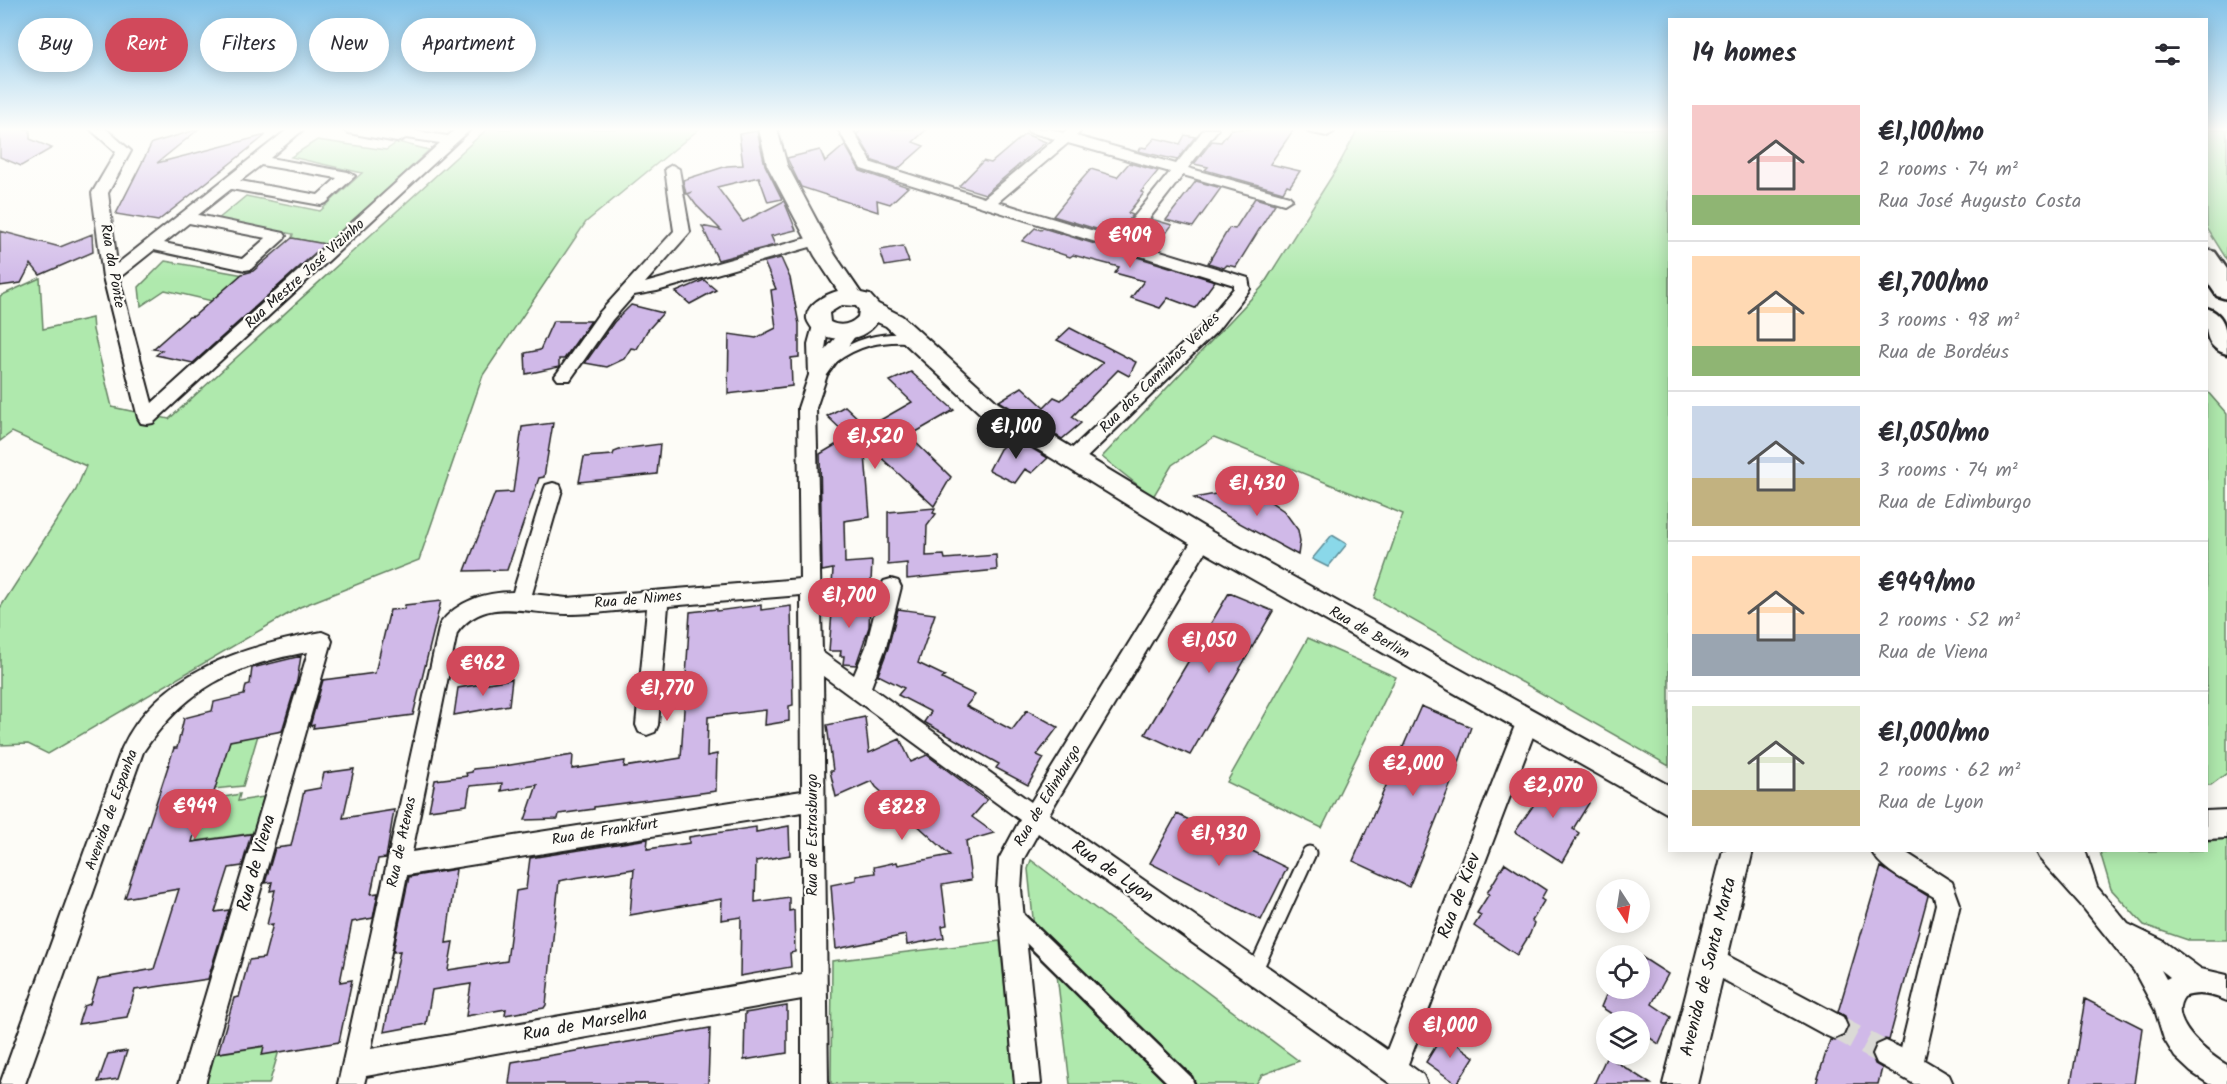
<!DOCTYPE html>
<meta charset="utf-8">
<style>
:root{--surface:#fff;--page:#f7f7f7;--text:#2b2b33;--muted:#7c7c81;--line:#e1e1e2;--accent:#d1495b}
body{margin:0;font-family:Kalam,sans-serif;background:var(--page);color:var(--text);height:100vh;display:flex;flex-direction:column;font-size:22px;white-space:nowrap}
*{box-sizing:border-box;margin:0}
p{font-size:20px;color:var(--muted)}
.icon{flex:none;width:33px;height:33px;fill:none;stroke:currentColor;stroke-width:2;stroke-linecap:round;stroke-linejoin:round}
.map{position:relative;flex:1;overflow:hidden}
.drawer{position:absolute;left:1668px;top:18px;width:540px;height:834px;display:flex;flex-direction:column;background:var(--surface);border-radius:0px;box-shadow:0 3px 15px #0003}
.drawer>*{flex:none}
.top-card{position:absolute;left:18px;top:18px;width:570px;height:54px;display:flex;gap:12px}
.needle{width:39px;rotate:168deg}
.buttons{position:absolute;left:1596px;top:879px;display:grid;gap:12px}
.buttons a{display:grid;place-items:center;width:54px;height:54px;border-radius:50%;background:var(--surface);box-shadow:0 3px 15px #0003;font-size:30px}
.price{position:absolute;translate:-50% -51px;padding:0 14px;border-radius:21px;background:var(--accent);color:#fff;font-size:20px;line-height:39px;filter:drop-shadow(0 2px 3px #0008)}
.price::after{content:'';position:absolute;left:50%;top:36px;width:18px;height:14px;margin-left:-9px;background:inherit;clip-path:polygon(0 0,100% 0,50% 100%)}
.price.active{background:#222;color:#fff}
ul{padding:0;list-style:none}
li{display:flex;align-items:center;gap:18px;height:150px;padding:0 24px}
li+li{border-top:2px solid var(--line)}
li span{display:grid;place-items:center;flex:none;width:168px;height:120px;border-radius:0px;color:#555}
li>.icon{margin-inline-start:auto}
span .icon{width:72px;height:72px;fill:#fffc;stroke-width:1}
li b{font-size:26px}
h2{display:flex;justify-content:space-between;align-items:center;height:72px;padding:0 24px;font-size:26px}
.tag{padding:0 21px;border-radius:27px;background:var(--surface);box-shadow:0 3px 15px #0003;font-size:21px;line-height:54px}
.tag.active{background:var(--accent);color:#fff}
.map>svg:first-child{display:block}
.green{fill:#afe9ad;stroke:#668264;stroke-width:1.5}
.water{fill:#8ad8e9;stroke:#5e8d97;stroke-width:1.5}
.building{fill:#d0b9e8;stroke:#1c1c1c;stroke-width:1.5}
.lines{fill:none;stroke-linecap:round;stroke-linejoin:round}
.minor-tunnel{stroke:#dbdad6;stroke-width:24;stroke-dasharray:24 12;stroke-linecap:butt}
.service-far1-casing{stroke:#1c1c1c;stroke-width:12}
.service-casing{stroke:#1c1c1c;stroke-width:17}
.pedestrian-casing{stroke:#1c1c1c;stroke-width:5}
.minor-casing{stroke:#1c1c1c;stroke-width:4}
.tertiary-casing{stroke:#1c1c1c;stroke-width:4}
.motorway-casing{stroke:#1c1c1c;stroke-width:5}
.service-far1{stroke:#fdfcf7;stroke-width:8}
.service{stroke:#fdfcf7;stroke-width:13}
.pedestrian{fill:#fdfcf7;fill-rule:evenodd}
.minor{fill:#fdfcf7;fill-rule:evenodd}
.tertiary{fill:#fdfcf7;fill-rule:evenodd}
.motorway{fill:#fdfcf7;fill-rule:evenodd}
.labels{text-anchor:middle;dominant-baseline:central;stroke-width:4.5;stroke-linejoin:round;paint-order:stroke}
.street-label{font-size:15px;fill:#1c1c1c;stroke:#fdfcf7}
.near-street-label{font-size:18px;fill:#1c1c1c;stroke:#fdfcf7}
</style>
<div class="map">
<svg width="2227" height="1084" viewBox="0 0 2227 1084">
<rect width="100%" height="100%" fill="#fdfcf7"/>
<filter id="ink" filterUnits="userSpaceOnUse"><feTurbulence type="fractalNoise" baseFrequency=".0167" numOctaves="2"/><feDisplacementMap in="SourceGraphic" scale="12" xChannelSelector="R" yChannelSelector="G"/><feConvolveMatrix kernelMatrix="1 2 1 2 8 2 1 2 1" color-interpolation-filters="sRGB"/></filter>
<g filter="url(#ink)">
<path class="green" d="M487,129H699L586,222L483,375L419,560L300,607L48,754L28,744L0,745V608L76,490L86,466L12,432L0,441V296L40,278L43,329L92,318L93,330L112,407L169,419Z
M1358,129H1669V766L1374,598L1403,514L1214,437L1172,465L1153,497L1102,457L1262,287L1337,168Z
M2206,129H2227V260L2207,228Z
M317,140L386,150L398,142L429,150L329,245L292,238L293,234L217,220L246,196L320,211L362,173L291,157Z
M165,261L244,275L212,301L165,290L141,306L139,287Z
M2206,390L2227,414V773L2211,785H2207Z
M1308,638L1396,677L1322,828L1227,782Z
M258,735L243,786L214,789L230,740Z
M240,794L238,801L264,797L253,833L196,841L209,800Z
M2227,839V940H2188L2144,925L2111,889L2100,852L2206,850L2207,841Z
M1031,860L1299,1061L1262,1075L1256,1084H1070L1055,958L1035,938L1028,869Z
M1000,941L1014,1084H831L832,961Z
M281,1044L269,1084H205L214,1054Z"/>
<path class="water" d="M1332,535L1347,544L1328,567L1312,559Z"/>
<path class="building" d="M7,129H30V139L52,148L21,166L0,157V131Z
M199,129L157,163L266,135L158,221L116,214L152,143Z
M863,129H927L913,142L924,146L898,169L873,161L857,134Z
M1231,129H1294L1270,164L1300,171L1290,186L1287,185L1283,192L1205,170L1208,167L1194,164L1212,141L1221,142Z
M757,131L765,165L782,199L768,202L759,177L717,187L743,222L784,201L796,230L771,236L775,245L718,260L702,226L721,230L696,205L688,194L692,192L686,194L683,180L727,166L743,165L739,134Z
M1025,134L1046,142L985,194L959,186L983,161L991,163Z
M1185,135L1195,137L1177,160L1138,151L1142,147L1146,148L1155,138L1180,144Z
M845,145L860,171L908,187L890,204L877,200L878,212L801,187L787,158L820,150L825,162Z
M1129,163L1158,171L1141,192L1144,193L1128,213L1133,215L1116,235L1053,216L1071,194H1069L1091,169L1117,177Z
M1196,181L1221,188L1193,227L1166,220Z
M1255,198L1275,204L1236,267L1227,265L1224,268L1208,263L1229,228L1235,229Z
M1151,219L1172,225L1156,247L1135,241Z
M1035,228L1041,230L1043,228L1215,281L1195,308L1168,298L1160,308L1131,298L1144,281L1115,273L1119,267L1073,255L1070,257L1022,241Z
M0,231L60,247L92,234L93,252L40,275L31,264L21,283L0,286Z
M292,238L325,244L193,363L156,355L162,350L153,349L189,317L194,316L242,274L253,271Z
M903,246L909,262L885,266L880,250Z
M781,258L790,278L799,324V357L791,358L792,386L728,394L729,334L756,338L776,328L771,290L776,289L764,262Z
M704,280L716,290L690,304L676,292Z
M631,305L663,313L647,331L637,349L631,348L624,359L607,367L585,363L614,322Z
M553,321H591L564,359H559V367L526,374L525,353L540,350Z
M1070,328L1136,362L1129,376L1118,370L1072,417L1081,423L1062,439L999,401L1022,387L1044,407L1054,397L1061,400L1103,363L1057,340Z
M911,372L954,410L909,436L951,477L934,506L864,442L870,517L844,521L845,563L872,561L871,582L832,586L833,569L822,571L820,454L849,437L827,416L845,406L862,422L863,430L912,402L890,381Z
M553,423L544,477L539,478L507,570L465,571L495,493L513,492L522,427Z
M1013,437L1048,458L1032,473L1025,469L1015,483L989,470L1000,449Z
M660,444L657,474L579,482L584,457L613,455L614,452L622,449Z
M1226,492L1254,495L1268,500L1284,511L1298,530L1300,541L1298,555L1194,498Z
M935,508L933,513L936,514L927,526L926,556L944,555L945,559L996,555L997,570L907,579V563L888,565V512Z
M1229,593L1273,611L1190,755L1145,734Z
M833,599L870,604L869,627L856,665L843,664L844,656H840L841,651H829Z
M441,601L413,715L313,728L314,725L310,726L323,680L375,673L390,610L404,609L405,605Z
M761,605V610L791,606L793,705L789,706V721L765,725L766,710L708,717L707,756L717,754L716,791L594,807V809L559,814L558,819L525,820L537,785L501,791L502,783L470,786L467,805L429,810L435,780L467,776L466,773L472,772L473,769L504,766L573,755L572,769L625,761L624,767L681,758L690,612L717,609V611Z
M898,609L935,614L918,663L945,676L942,679L975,695L966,706L1012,730L1027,710L1058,727L1037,755L1044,758L1028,785L996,768L999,764L924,722L931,712L898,695L904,688L878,675L888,648Z
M301,656L297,681L282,731L230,741L210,805L202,806L192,842L251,834L242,866L229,868L215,912L229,910L208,979L135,990L127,1017L78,1024L84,1006L90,1004L98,979L154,969L179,889L125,898L174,748H177L184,718L212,711L214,702L244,695L246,685L250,684L252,668Z
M512,679L509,705L454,715L458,688Z
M1421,706L1471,727L1457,768L1409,887L1353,861Z
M865,717L869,753L900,739L911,762L927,755L987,800L972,817L994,833L966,841L971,880L942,885L947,925L942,926L944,938L907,945L906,935L836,949L831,885L856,880V876L875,873L874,867L897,862L898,865L950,855L876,787L872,781L836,797L830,771H833L827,725Z
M354,769L343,818L394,810L386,858L378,859L371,894L378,893L373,918L352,922L340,982L352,980L339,1042L262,1055L264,1046L218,1053L234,998L239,997L249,960L264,958L273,924L267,925L275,890L270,891L272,882L265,883L275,848L291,846L304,791L320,788L324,773Z
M1547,777L1589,803L1573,829L1579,833L1562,862L1515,832L1533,806L1527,801L1538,784L1541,786Z
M1177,814L1287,868L1261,920L1150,863Z
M789,826L790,855L756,861L755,902L789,897V911L794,910L795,952L790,953L791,967L740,976L741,917L721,920L722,899L630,915L634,869L574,878L559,881L546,1005L544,1008L505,1015L506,1009L466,1016L471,984L432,990L426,1024L384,1032L400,951L393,952L409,877L456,869L446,943L453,942L448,970L507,961L516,891L526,889L530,858L648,839L647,849L689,843V837L756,827V832Z
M1505,863L1546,890L1541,899L1544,901L1532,921L1534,923L1530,934L1517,955L1474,926L1481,915L1477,913L1489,894L1487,893Z
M1881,867L1928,896L1889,1040L1885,1039L1876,1043L1871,1053L1875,1064L1882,1068L1878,1084H1816L1830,1040L1835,1041L1844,1037L1849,1027L1845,1016L1838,1012Z
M1640,956L1668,974L1652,1004L1671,1017L1659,1044L1640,1031V1022H1624L1601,1007L1609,988H1640Z
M2085,999L2142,1028L2134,1084H2071Z
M787,1006V1053L744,1060L745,1013Z
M710,1028L708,1084H509L512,1062Z
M1443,1034L1474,1057L1457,1084L1426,1062Z
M127,1051L118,1079L98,1082L108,1054Z
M1607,1056L1651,1084H1594Z"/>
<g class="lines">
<path class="minor-tunnel" d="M1834,1026L1886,1054"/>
<g class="service-far1-casing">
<path id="service-far1" d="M832,360C856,342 880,336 910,338"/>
</g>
<g class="service-casing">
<path id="service" d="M1255,971L1309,853"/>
</g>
<g class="pedestrian-casing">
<path id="pedestrian" d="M1012,907L1019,910L1191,1077L1194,1084H1169L1005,922L1003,916L1005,910Z"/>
</g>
<g class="minor-casing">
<path id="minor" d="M90,129H106L131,151L108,193L117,264L288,129H304L270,158L348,172L355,176L326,203L321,205L231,189L198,215L284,233L286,236L284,239L251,269L245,270L154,250L119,278L152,403L440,143L406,138L397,142L349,133L342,129H372L394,133L399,129H415L414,131L448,136L456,129H471L153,423L147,424L141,423L138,418L103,277L92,193L116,152ZM261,165L337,178L318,195L240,181ZM189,223L266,238L242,259L164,243Z
M838,129H852L872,163L984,198L1055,139L1029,132L1027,129H1050L1063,133L1068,129H1078L1080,132L1076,136L1176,164L1204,129H1218L1188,168L1289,196L1292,199L1284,204L1183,175L1131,242L1248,278L1250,289L1216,332L1079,465L1072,467L1065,465L1063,460L1065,455L1204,324L1234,288V285L861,169ZM1068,143L1170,172L1117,238L998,202Z
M1306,129H1332L1334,132L1327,136L1308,132Z
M672,165L679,169L690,232L645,283L818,235L826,240L824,243L657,291L634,295L612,320L570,380H558L555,376L558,372L600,312L674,231L665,169Z
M820,320L826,322L828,326L825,350L844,328H856L858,332L827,375L816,408L822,652L854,675L866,647L881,587L884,581L891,579L898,581L901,587L886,647L871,687L1031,802L1196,534L1203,531L1210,534L1213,539L1210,544L1049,814L1387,1050L1516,723L1519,716L1527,714L1535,716L1538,723L1408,1064L1423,1075L1427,1084H1391L1038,833L1023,860L1021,889L1041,1084H1015L997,889L999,859L1020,820L823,676L828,1084H802V999L366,1076L364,1084H338L440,624C457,601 485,592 513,592L544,490L546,485L553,483L560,485L562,490L532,594L567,598L800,579L798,408L809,375L808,344L814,322ZM801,595L802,791L412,852L457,633C485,594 530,615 569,614C595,614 621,610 647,608L636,725L639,732L647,735L655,732L658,725L668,606ZM802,812V974L371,1049L407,875Z
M322,632L329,635L332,641L205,1084H179L308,652C233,665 186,688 143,752L25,1084H0L122,748C158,671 245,646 322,632Z
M1871,850H1902L1952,882L1960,904L1924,1060L1949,1075L1953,1084H1914L1877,1063L1873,1054L1877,1045L1886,1041L1901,1048L1936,904L1934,897C1915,885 1881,872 1871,850Z
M2035,850H2085L2097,887L2128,924L2163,941L2201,969L2227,975V1001C2213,995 2198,991 2184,997C2166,1021 2209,1055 2227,1065V1084H2209L2191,1072L2175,1057L2164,1039L2155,1010L2134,971L2081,905L2039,858ZM2161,970L2170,977L2166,979Z
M1711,947L1843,1017L1847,1026L1843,1035L1834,1039L1825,1035L1702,968L1699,959L1702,950Z"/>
</g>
<g class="tertiary-casing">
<path id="tertiary" d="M759,129H777L787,165L835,255L861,293L870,295L878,304L902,316L998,403L1212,532L1670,786V815L1194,546L982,415L886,326L877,322C863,342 836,343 815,332C812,328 808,323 807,319C805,304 827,294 838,291L815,256L767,165ZM842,305L856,306L859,310L858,317C850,325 840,327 830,322L829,313Z
M2227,810V838L2206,839V811Z
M1723,850H1753L1697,1084H1663Z"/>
</g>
<g class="motorway-casing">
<path id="motorway" d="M2206,250L2215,252L2227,269V299L2217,296L2206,280Z
M2206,308C2227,314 2227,334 2227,354C2203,347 2206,329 2206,308Z"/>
</g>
<use href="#service-far1" class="service-far1"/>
<use href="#service" class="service"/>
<use href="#pedestrian" class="pedestrian"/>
<use href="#minor" class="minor"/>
<use href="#tertiary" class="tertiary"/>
<use href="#motorway" class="motorway"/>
</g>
</g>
<linearGradient id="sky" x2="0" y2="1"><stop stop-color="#82c2e8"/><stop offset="0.46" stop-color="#fefefb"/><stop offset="1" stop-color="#fefefb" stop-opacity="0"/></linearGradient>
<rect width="2227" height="281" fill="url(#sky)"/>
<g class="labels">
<g class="street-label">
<text transform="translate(112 266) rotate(80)">Rua da Ponte</text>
<text transform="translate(305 274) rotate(-42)">Rua Mestre José Vizinho</text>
<text transform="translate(1160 373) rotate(-45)">Rua dos Caminhos Verdes</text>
<text transform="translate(638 600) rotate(-5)">Rua de Nimes</text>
<text transform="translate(1369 633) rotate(30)">Rua de Berlim</text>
<text transform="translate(1048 796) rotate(-59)">Rua de Edimburgo</text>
<text transform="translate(112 810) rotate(-70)">Avenida de Espanha</text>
<text transform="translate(605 832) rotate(-9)">Rua de Frankfurt</text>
<text transform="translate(813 835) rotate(-90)">Rua de Estrasburgo</text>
<text transform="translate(402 842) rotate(-78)">Rua de Atenas</text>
</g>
<g class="near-street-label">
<text transform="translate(257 863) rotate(-74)">Rua de Viena</text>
<text transform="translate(1112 872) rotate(35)">Rua de Lyon</text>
<text transform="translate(1460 896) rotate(-69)">Rua de Kiev</text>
<text transform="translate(1709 967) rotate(-76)">Avenida de Santa Marta</text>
<text transform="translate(585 1025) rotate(-10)">Rua de Marselha</text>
</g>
</g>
</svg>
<div class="buttons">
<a><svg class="needle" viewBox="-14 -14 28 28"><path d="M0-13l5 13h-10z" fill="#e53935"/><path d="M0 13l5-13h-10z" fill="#7c7c81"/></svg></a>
<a><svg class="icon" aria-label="locate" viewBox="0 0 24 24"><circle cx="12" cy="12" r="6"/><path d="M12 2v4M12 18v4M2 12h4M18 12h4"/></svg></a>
<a><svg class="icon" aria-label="layers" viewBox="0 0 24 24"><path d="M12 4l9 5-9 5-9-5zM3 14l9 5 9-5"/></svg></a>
</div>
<b class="price" style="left:1130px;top:269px">€909</b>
<b class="price active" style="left:1016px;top:460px">€1,100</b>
<b class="price" style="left:875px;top:470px">€1,520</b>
<b class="price" style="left:1257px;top:517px">€1,430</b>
<b class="price" style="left:849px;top:629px">€1,700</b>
<b class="price" style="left:1209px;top:674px">€1,050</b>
<b class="price" style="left:483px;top:697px">€962</b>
<b class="price" style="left:667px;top:722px">€1,770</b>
<b class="price" style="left:1413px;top:797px">€2,000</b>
<b class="price" style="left:1553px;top:819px">€2,070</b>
<b class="price" style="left:195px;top:840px">€949</b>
<b class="price" style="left:902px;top:841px">€828</b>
<b class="price" style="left:1219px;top:867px">€1,930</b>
<b class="price" style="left:1450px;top:1059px">€1,000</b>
<div class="top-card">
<a class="tag">Buy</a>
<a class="tag active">Rent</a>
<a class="tag">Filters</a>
<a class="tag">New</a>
<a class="tag">Apartment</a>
</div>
<section class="drawer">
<h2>14 homes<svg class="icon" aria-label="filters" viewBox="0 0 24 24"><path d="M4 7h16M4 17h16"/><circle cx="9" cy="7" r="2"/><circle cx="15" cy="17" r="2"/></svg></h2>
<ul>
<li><span style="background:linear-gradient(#f6c9c9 75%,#8fb573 0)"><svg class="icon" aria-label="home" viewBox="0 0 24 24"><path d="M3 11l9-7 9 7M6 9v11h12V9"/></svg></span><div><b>€1,100/mo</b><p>2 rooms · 74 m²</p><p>Rua José Augusto Costa</p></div></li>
<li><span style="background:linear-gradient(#ffd9b3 75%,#8fb573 0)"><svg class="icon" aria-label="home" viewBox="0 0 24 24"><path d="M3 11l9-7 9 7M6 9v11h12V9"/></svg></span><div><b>€1,700/mo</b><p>3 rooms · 98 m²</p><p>Rua de Bordéus</p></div></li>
<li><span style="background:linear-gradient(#c9d6e8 60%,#c2b280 0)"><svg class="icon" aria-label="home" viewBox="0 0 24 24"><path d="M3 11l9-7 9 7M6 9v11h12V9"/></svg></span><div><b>€1,050/mo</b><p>3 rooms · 74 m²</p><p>Rua de Edimburgo</p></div></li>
<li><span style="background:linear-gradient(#ffd9b3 65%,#9aa5b1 0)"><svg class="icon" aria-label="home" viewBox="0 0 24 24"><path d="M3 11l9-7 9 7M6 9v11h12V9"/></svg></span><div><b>€949/mo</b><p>2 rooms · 52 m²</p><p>Rua de Viena</p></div></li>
<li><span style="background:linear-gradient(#dfe7d0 70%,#c2b280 0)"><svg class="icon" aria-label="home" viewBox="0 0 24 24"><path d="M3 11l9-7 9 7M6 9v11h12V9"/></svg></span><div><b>€1,000/mo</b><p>2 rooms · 62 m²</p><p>Rua de Lyon</p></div></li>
</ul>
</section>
</div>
